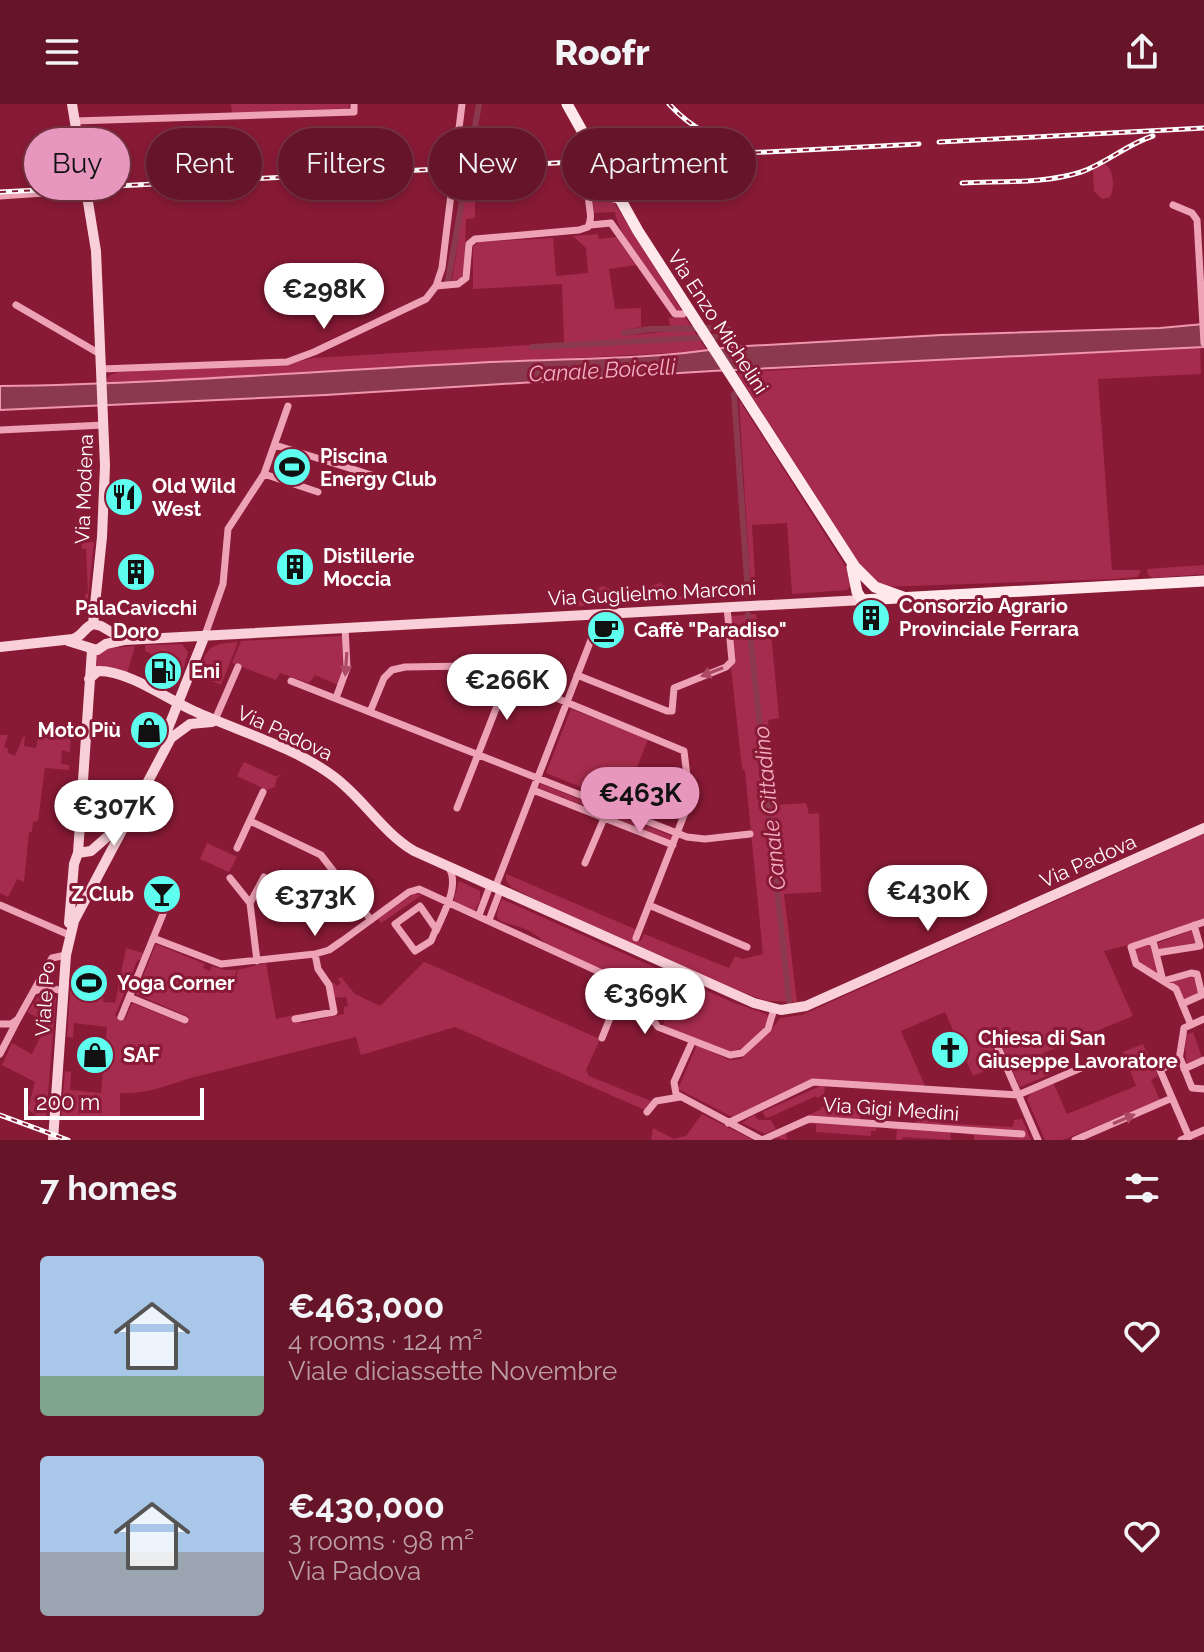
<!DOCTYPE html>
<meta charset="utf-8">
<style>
:root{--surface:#661428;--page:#6e2134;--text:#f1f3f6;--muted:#bc9ea8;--line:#793345;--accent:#e797bd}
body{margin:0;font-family:Raleway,sans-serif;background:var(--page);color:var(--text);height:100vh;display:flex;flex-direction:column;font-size:30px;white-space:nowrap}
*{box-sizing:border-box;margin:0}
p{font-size:26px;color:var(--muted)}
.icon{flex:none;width:44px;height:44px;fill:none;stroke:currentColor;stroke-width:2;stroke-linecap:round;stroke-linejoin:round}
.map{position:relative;height:1036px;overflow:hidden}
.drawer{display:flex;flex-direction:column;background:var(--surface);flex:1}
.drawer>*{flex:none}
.hud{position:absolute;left:24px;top:24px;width:800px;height:72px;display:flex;gap:16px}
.scale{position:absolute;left:24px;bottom:20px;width:180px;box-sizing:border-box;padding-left:8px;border:4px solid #fff;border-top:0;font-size:22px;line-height:28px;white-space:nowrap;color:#fff;-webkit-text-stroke:6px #881a35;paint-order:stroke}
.price{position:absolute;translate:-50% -68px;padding:0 18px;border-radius:28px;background:#fff;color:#222;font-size:26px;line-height:52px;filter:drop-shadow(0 2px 4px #0008)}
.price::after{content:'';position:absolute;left:50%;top:48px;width:24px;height:18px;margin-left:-12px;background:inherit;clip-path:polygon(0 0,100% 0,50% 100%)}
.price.current{background:var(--accent);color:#111}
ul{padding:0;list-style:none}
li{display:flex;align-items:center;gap:24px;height:200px;padding:0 40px}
li span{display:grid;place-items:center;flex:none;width:224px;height:160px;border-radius:8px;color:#555}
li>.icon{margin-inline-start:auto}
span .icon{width:96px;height:96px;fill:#fffc;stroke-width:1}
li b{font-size:34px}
h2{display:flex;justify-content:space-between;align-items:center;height:96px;padding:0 40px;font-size:34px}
.tag{padding:0 28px;border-radius:36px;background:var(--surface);box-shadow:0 4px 12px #0003,0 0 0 2px var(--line);font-size:28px;line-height:72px}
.tag.current{background:var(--accent);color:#111}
header{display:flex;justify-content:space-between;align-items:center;height:104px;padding:0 40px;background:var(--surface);font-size:36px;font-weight:800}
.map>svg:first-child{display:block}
.green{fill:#a62c4d}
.water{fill:#8b3a4e;stroke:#ef95ae;stroke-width:2}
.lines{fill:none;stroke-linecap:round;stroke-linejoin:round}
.canal{stroke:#8b3a4e;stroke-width:6}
.street{stroke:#eda2b6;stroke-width:7}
.secondary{stroke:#f9cfd9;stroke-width:10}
.primary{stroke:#ffe8ec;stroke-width:11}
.rail-casing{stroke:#fff;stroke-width:5}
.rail{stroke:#881a35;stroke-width:2;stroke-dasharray:6;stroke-linecap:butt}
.oneway{fill:#ab4a62}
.labels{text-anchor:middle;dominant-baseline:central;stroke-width:6;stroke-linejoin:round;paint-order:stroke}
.street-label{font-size:20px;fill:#fff;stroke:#881a35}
.poi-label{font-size:20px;font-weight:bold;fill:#fff;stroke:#881a35;text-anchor:start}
.water-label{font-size:22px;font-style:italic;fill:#f4aec1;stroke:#881a35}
</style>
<header><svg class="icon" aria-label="menu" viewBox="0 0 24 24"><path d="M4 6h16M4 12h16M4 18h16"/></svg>Roofr<svg class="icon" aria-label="share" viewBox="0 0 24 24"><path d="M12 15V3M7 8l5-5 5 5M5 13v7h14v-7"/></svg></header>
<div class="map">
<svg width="1204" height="1036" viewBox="0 0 1204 1036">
<rect width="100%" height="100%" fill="#881a35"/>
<path class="green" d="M231,0H349V4L232,10Z
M1105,60C1114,66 1115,84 1110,93L1102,95L1094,87L1093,66Z
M475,65V114L466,115L464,169L462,174L452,177L469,66Z
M595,87L601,88L615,100L682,207H678C662,184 618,133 615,108L594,109L592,92Z
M598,130L599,135L616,133L636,161L609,165L615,205L641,204V223L624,226V232L672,227L668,214L685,213L707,247L104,279L110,271L118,268L285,261L313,254L564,239L562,180L473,185V143L479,138L553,134L556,172L588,169L586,144L573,132Z
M1200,244L1201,270L1098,275L1112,466H1141L1138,473L1113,475L882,483L862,464L737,269L902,258Z
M739,296L848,466L851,481L847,486L792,490L787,419L752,421L756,491L751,492Z
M94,438L86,511L85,490L88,489L86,445H82V439Z
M1204,461V470L1153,474L1148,471L1147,465Z
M660,479L678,492L690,495L637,498V488Z
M602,482L615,487L628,489L629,499L566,503L575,500Z
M756,510L759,529H771L779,614L768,616L776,701L806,699L809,710L819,709L821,788L784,790L797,898L767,897L740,887L564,810L511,783L506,776V770L637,826L634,834L641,837L644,830L729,864L735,852L742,855L763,850L745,667L742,664L731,564L736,555L731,512Z
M342,532L343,564L338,581L315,571L309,579L280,569L276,576L232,559L241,537Z
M238,538L221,581L198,571C208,543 207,540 238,538Z
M182,540L188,548L183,566L145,547V541Z
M135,542L127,570L94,567L96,550L101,545Z
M571,605L648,635L623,700L546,669Z
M58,623H71L70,649L62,646L61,660L69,661V666L45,664L38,717L33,718L32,728H29L24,778L17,775L8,793L0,789V631H8L4,643L8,645V649L15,652L23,633L25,632L24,642L36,644L38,634H57Z
M244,658L275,672L283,671L277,673L275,683L267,686L237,672Z
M541,680L604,705L603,709L539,684Z
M609,707L674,733L672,737L608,712Z
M1204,730V816L1153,835L1104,847L1133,912L1043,949L1051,970L1020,983L996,929L988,933L1000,960L973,972L945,908L901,927L925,982L812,976L732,1013L678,985L697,941L729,956L741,955L770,928L780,914L802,911Z
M207,739L237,753L229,768L200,755Z
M459,777L480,787V796L474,808L453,799Z
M414,790L422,791L381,819L378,815Z
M502,795L734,899L766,910L769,913C762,932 747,948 726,947L663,921L672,899L547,841C539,832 531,827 520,823C501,816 490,821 502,795Z
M1192,826L1196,839L1159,845L1158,839Z
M1151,839L1160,873L1139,858L1135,844Z
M156,840L205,860L203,864L210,867L212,862L224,866H237L229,888L232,889L238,866L266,859L276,915L298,910L301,919L344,910V903L348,902L346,893L334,894L333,878L337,882L341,879L338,875L341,873L355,890L380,902L424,858L429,860L600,935L586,966L589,972L651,997L645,1006L455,923L361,951L356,933C303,946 251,959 198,972C171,979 149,991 120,989V1013L61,1016L65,967L71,968L70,986L101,989L107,923L74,919L73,934L67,933L70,887L103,890V898L115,899L126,844L143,849L142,854L137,857L115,912L125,916L132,899L187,921L189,913L136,890Z
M1194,871L1199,890L1183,896L1179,884L1172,878Z
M626,884L636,893L647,914L620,900Z
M40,890L56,894L46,1014L38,1013L28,1005L35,978L2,961L12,939L32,950L47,919L27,908Z
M1193,928L1202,953L1186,960L1185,931Z
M1143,940L1158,972L1151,976L1160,996L1063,1036H1045L1027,995L1032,988L1053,978L1067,1010L1136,982L1123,948Z
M825,980L824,991L817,994L816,992L770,1013L766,1014L762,1008Z
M915,1002L940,1003L939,1019L1013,1023L1014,1016L1022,1015L1031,1036H974V1031L966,1030V1026L950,1027L951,1036L903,1033L902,1036H896L897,1026L889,1025V1021H876V1027H871V1032L816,1028V1020H803L786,1027L787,1036L772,1033L776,1027L821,1005L820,1003L861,1005L860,1016L914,1019L919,1016V1013L915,1012Z
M702,1010L753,1036H651L653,1024L674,1035L686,1032Z
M754,1011L759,1016H771L776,1025L765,1030L742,1019Z"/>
<path class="water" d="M1204,220V243L712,267L325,291L0,306V282C158,280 316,267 474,259C559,254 645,257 729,243L941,231L1160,224Z"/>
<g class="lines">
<path class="canal" d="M448,177L479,0
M532,243L733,232L729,225L724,224L651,225L624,229
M734,290L748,490
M748,511L789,897"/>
<path class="street" d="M75,17L354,8V0
M591,85L600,83L610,94L620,97
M0,92L88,86
M1173,101L1192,109L1197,116L1204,239
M590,121L611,119L675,210H683
M436,182L458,180L466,174L469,140L475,135L579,126L588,123C594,111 587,102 589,90C590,79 596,70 598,58
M16,201L100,250
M101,265L287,258L314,248L426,195L436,182L442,164L462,0
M0,326L104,321
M275,341L378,373
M264,370L318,388
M205,531L223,480L228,425L264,370L288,302
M577,571L667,607H672L674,584L726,563L732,557L727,503
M291,577L687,733L705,735L750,730
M336,594L347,564L345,523
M370,608L384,574L392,566L405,563L468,562L508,574L684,647L689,689L688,701L636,834
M214,618L238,563
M533,686L673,741
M457,704L508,574
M250,717L321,751L371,816
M237,744L263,688
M585,759L605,712
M230,774L250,799L257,857
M495,784L601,510
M250,799L264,773
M0,801L67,830
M649,801L747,843
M420,802L436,825L431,837L415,847L395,820Z
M479,811L490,782
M489,816L500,787
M436,827C443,810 460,782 449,764
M153,834L221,860L315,850L329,846L342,837L409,788L419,785L630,882L637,888L649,911L658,923L730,951L742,949L768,925L774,905
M1153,837L1163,877L1191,869L1197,870L1202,891L1182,900
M1156,849L1200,842L1194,821
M35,887L49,883L58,886
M129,893L185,916
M121,913L163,810
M295,915L334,908L329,881L318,865L315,850
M0,920H11L18,915L52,854L66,851
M1191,921L1176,885L1136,860L1131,843L1204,818
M993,932L1038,1036
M602,934L624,879
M692,938L674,978L676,990L762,1036
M0,950L17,917
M1180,954L1192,984L1204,985
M1184,965L1204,956
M647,1008L656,997L680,993
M728,1019L813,978L1018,991L1088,961
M1189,1033L1160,966L1179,956L1184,924L1204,915
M762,1036L809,1015L1022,1030
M1075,1036L1172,994
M1181,1036L1204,1026"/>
<path class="secondary" d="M93,520L101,522L125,536L862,496
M68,537L97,546L106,540L124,536
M0,543L73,535C83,532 83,524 93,520L102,433L105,362L96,147L72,0
M89,575L98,567C127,566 167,595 194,607C238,627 294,643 333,672C363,694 382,728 414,747L754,899L781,906L806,902L1204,724
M163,637L205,531
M78,749L91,747L115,726L139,683
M69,819L74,760L78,749L92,546
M53,1036L66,851L74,817L171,634L190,620L212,618"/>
<path class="primary" d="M567,0L638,127L855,463L875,483L903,493
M852,463L857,488L862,496
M862,496L1204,477"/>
<g class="rail-casing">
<path id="rail" d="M669,0C690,23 718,39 749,42
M939,38L1204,24
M962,79C1000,77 1044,80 1081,68C1107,59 1127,40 1153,32
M0,88L919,40
M0,1011L68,1036"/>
</g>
<use href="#rail" class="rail"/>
</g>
<defs><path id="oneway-solid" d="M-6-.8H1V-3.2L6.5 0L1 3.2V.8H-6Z" transform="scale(2)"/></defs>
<g class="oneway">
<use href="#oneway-solid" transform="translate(346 560) rotate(94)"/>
<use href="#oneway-solid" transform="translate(712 568) rotate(159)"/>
<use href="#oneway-solid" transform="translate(1124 1015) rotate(-23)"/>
</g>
<defs>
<g id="stadium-disc" transform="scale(2)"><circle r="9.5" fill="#5effef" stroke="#881a35"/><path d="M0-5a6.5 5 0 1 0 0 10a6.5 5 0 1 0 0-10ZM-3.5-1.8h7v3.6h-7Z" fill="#111"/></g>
<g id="restaurant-disc" transform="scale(2)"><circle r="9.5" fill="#5effef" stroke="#881a35"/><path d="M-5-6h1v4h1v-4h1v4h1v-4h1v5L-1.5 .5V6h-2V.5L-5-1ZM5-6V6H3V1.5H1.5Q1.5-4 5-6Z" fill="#111"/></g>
<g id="building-disc" transform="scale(2)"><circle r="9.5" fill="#5effef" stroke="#881a35"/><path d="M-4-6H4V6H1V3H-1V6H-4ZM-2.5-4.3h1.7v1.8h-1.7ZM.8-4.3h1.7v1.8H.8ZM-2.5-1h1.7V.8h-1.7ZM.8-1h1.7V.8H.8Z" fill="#111"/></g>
<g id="cafe-disc" transform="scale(2)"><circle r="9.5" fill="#5effef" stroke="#881a35"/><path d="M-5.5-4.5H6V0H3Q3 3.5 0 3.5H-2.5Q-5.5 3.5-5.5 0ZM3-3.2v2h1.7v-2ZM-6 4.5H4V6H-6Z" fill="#111"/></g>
<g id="fuel-disc" transform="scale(2)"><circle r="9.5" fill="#5effef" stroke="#881a35"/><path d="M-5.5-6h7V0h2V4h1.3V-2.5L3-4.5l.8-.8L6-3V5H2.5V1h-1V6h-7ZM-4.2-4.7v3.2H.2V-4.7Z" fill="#111"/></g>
<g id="shop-disc" transform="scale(2)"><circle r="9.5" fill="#5effef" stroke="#881a35"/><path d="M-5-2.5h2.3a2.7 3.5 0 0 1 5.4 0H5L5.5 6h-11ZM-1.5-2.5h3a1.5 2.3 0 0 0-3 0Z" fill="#111"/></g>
<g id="bar-disc" transform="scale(2)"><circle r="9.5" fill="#5effef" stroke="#881a35"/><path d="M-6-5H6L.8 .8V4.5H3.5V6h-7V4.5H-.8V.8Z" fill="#111"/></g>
<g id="church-disc" transform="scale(2)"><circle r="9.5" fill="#5effef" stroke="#881a35"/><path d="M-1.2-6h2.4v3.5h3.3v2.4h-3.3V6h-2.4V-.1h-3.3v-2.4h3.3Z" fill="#111"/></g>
</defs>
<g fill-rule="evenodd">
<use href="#stadium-disc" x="292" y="363"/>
<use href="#restaurant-disc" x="124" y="393"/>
<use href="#building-disc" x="295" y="463"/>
<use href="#building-disc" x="136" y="468"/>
<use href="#building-disc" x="871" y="514"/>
<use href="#cafe-disc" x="606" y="526"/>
<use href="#fuel-disc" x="163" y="567"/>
<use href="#shop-disc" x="149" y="626"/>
<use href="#bar-disc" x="162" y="790"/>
<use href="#stadium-disc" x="89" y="879"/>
<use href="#church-disc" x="950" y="946"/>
<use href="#shop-disc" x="95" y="951"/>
</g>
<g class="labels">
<g class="street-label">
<text transform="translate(718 218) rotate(57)">Via Enzo Michelini</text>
<text transform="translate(84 385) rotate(-88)">Via Modena</text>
<text transform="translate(652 489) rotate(-3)">Via Guglielmo Marconi</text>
<text transform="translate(285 629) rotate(25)">Via Padova</text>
<text transform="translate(1088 757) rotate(-24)">Via Padova</text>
<text transform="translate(45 895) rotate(-86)">Viale Po</text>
<text transform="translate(891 1005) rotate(4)">Via Gigi Medini</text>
</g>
<g class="poi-label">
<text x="320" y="352">Piscina<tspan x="320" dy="23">Energy Club</tspan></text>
<text x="152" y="382">Old Wild<tspan x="152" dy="23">West</tspan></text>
<text x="323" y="452">Distillerie<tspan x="323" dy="23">Moccia</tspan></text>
<text x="899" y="502">Consorzio Agrario<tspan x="899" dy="23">Provinciale Ferrara</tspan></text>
<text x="136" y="504" text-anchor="middle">PalaCavicchi<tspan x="136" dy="23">Doro</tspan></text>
<text x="634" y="526">Caffè "Paradiso"</text>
<text x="191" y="567">Eni</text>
<text x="121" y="626" text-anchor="end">Moto Più</text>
<text x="134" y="790" text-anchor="end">Z Club</text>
<text x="117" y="879">Yoga Corner</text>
<text x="978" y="934">Chiesa di San<tspan x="978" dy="23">Giuseppe Lavoratore</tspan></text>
<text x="123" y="951">SAF</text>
</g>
<g class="water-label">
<text transform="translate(602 266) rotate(-3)">Canale Boicelli</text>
<text transform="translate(769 704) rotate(-96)">Canale Cittadino</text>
</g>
</g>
</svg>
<div class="scale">200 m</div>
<b class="price" style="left:324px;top:227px">€298K</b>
<b class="price" style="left:507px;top:618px">€266K</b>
<b class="price current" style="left:640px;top:731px">€463K</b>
<b class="price" style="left:114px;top:744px">€307K</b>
<b class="price" style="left:928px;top:829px">€430K</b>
<b class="price" style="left:315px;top:834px">€373K</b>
<b class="price" style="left:645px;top:932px">€369K</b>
<div class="hud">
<a class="tag current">Buy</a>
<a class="tag">Rent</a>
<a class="tag">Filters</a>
<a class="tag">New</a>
<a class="tag">Apartment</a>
</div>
</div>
<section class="drawer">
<h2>7 homes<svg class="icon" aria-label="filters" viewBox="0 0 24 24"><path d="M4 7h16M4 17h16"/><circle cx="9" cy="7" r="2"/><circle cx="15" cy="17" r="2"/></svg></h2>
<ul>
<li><span style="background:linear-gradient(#a9c7e8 75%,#7fa58c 0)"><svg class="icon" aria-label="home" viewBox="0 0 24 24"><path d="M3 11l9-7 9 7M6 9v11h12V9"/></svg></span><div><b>€463,000</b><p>4 rooms · 124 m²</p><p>Viale diciassette Novembre</p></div><svg class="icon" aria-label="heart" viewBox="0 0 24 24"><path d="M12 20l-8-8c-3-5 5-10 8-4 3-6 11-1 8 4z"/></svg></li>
<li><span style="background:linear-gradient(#a9c7e8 60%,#9aa5b1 0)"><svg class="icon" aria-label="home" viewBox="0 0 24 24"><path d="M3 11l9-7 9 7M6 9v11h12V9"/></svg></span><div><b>€430,000</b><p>3 rooms · 98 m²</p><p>Via Padova</p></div><svg class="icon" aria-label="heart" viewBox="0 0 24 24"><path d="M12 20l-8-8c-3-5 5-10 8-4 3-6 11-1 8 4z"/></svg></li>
</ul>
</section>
